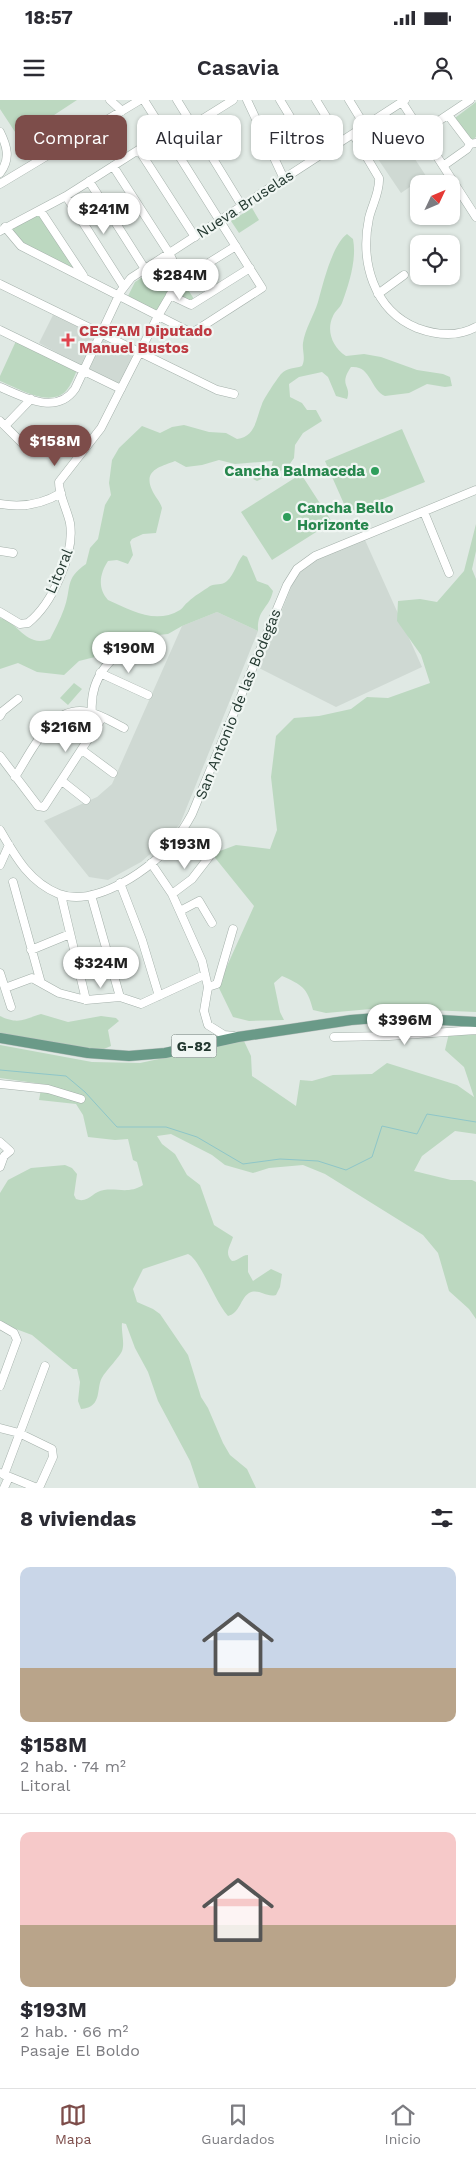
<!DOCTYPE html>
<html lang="es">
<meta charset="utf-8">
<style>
:root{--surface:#fff;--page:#f2f2f3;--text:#2b2b33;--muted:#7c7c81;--line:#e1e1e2;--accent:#7d4d4a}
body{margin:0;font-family:"Work Sans",sans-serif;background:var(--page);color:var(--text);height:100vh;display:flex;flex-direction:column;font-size:19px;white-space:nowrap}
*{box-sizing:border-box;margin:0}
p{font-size:16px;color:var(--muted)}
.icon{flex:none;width:28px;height:28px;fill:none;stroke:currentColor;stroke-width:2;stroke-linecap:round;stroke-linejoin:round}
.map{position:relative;height:1388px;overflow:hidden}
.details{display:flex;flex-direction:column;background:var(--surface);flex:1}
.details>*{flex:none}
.guide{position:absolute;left:15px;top:15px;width:446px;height:45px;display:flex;gap:10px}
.needle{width:32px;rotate:46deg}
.controls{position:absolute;left:410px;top:75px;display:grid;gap:10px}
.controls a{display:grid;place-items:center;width:50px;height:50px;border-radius:10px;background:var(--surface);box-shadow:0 1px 4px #0004;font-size:25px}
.price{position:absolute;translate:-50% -42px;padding:0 11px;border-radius:18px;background:#fff;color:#222;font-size:16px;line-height:32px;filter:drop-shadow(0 1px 2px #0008)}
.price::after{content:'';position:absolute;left:50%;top:30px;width:15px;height:11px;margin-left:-8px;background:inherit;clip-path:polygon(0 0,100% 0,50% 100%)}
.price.current{background:var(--accent);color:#fff}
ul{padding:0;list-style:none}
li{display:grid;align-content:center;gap:10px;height:265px;padding:0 20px}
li+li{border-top:1px solid var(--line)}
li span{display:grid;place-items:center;height:155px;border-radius:10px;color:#555}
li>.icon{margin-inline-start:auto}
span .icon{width:90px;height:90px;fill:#fffc;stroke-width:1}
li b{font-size:21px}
h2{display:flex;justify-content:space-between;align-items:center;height:60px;padding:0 20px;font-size:21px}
.tag{padding:0 18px;border-radius:10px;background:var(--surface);box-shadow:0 1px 4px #0004;font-size:18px;line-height:45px}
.tag.current{background:var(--accent);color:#fff}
.status{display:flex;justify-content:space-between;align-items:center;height:35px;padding:0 25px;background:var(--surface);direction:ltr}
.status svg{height:14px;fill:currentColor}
header{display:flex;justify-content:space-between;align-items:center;height:65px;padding:0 20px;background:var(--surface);font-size:22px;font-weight:600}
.menu{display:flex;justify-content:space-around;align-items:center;height:70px;border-top:1px solid var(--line);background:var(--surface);font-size:14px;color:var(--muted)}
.menu a{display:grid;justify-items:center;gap:2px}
.menu .current{color:var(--accent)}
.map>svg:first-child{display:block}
.built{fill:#cfd9d3}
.green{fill:#bcd8c0}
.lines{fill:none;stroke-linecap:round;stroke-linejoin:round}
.stream{stroke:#8ec6c8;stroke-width:1}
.minor-casing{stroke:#a4b0aa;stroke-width:9}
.major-casing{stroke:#bdc3c1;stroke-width:11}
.minor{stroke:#fff;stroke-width:8}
.major{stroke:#6a9a88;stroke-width:10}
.health-dot{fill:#e0444e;stroke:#f0f6f3;stroke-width:2}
.leisure-dot{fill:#2e9e5b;stroke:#f0f6f3;stroke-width:2}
.labels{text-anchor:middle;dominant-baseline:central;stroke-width:4.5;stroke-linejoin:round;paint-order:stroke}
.shield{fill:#f0f6f3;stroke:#60716a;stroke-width:1}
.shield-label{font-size:14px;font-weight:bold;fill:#233830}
.street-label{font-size:15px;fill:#233830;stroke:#f0f6f3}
.health-label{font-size:15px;font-weight:bold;fill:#be3a42;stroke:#f0f6f3;text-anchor:start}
.leisure-label{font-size:15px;font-weight:bold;fill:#27864d;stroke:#f0f6f3;text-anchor:end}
</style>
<div class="status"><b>18:57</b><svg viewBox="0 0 49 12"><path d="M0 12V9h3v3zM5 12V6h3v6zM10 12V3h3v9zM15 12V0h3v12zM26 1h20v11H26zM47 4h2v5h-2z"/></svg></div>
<header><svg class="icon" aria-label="menu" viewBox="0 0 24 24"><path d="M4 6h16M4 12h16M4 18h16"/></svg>Casavia<svg class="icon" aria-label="person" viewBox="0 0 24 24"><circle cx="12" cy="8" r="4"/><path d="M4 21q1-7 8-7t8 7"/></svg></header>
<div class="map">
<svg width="476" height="1388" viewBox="0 0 476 1388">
<rect width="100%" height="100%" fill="#e0e9e4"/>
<path class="built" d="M387,16L426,76L401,93L378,59L380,57L366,30Z
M53,215L97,236L82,266L39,243Z
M103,240L134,256L120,284L89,269Z
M365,440L422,567L336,607L259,568L294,480L301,471L319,457Z
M217,512L258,531L180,724L164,742L141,762L108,780L89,777L44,721L97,697L112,684L182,526Z"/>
<path class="green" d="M0,0H77L19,38L0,9Z
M476,2V37L472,40L469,39L455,18Z
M252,108L259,120L239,133L231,121Z
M39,115L75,170L24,144L11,129Z
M347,134L353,139C357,159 349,184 342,203C340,208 335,211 333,216C326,230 332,247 346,256L364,254L381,257L417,270L443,274L450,277L452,286L445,287L427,284L409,293L385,296C370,289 371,265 351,267C338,286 352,285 347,299L336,296L328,277L322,272L299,277L289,284L290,297L302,303L307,310H316L322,321L303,333L295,345L294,358L287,368L257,381L253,379L256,376L271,369L273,361L235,364L219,360L202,365L186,367L175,361C160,367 143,370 152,390C155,397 160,401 162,408L156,433L143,434L132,439L130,442L133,455L128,464L117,460L108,461C100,473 97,488 108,500C131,510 155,525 180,510C183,508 185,504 188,502C194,496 203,491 210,486C215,483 222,486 227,481C235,474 236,463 243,455L247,457L257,481L268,485L273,491C269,509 257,509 258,531L217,512L182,526L168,534L128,538L111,544L95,557L79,561L64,575L37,572L18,563L0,569V518C19,522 25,548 50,539C55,529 60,520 64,509C72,488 64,479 86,464L90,448L98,439L105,405L111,395L109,383L112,360L119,348L142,326L160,333L172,327L184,325L209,332L226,333L237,339C256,337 256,318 262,304C264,298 277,279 281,274C288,267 294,269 302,266C306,258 302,251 303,243C305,229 314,215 318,202C323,184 332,145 347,134Z
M169,160L194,199L190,202L170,192L157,213L128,196L135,182Z
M16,241L77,270C74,277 71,285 66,291C49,308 18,288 0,281V276Z
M402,329L425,382L348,413L325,361Z
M301,374L332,422L272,460L241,412Z
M476,424V451L472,469L476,479V912L382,908L326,913L313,910C307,887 302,885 282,876L274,883L280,912L284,920L249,921L233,917L218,886L254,806L212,754L236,745L270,749L277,730L271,677L276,636L294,618L319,616L351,609L367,597L388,598L430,583L421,555L397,521L398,501L420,499L437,502L464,471Z
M74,583L82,589L68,605L60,598Z
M41,914L68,922L101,916L116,918L119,921L108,930L111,946L99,951L0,934V916C19,925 24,919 41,914Z
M449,933L476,935V1034L455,1031L422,1056L414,1071L451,1080H472L476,1082V1219L469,1209L449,1191L438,1153L423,1135L325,1074L303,1065L269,1068L253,1073L225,1065L212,1055L171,1034L157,1036L162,1044L175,1054L187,1075L200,1085L214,1125L233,1137C230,1147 224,1153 232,1161C239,1161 241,1155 248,1155V1172L253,1181L271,1169L282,1174L280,1187L276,1195C266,1198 259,1188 249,1193C240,1199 240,1213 228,1216C215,1202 200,1159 188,1154L143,1169L133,1189L137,1202L153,1209L160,1214L188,1255L201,1297L208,1308L223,1343L230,1355L247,1369L256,1388H199L190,1361L158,1301L148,1272L135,1248L126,1224L122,1223C121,1232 125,1243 122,1251C120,1256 107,1270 103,1276C95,1287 104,1307 81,1309L78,1301L80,1282L77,1269H73L32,1235L0,1223V1093L8,1080L31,1068L65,1065L72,1068L77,1074L74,1095L76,1099C88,1104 93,1091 104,1090C118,1088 129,1094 143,1085L137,1062L133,1060L128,1039L115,1040L88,1037L83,1015L76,1004L39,1000L42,984L0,978V945L92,962L140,963L244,941L251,956L252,976L296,1006L300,980L312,981L333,975L372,974L387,963L457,985L474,997L464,967L445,950Z"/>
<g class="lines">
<path class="stream" d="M0,970L66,976L85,992L117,1027H166L197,1037L243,1064L280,1059L318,1061L346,1070L372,1057L382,1026L417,1034L427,1014L476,1022"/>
<g class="minor-casing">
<path id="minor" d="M110,0L122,11
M177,0L242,106
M247,0L284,79
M280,0L315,58
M316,0L341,41
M349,0L365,26
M402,2L476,117
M448,15L470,44
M0,32C7,46 11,59 0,73
M422,32L470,0
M353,34L379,78C380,92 372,105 369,118C360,161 373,210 417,228C436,235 458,237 476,227
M169,40L233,0
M139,50L195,137
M113,66L169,153L181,177
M443,66L467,49L470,44L476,43
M89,81L145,169
M0,84L140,0
M66,96L124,187
M40,110L83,175
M5,127L21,146L192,233L262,188L144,0
M0,131L66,96L165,33
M181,177H186L236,146
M0,184L217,290L234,294
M378,194L404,175
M170,195L191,205L250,168
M0,230L121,289
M0,287C24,297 56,316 75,289L121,191L131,178L405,0
M0,321L24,345L27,343L34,350L46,339
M5,326L31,299
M0,404C22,408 41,405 61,393
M424,412L449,473
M0,451L13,453
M0,512L20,524L28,523C52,504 75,454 70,423C67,409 59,396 59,382L101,328L158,216L181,177
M100,573L148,595
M92,613C89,578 112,549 146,543
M0,616L3,611L18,599
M82,650L113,673
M0,656L38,706L44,707L102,618
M15,677C32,651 51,604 88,612C100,614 112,622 124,628
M62,681L86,700
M0,730C15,756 29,782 59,794C96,808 153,768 175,740C182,732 187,723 192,714L287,485L297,469L315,456L476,390
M151,763L172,794L202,861L208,887L204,911L208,925L224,935L234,936
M0,765L9,745
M13,782L41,883
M120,783L142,840L159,896
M172,794L192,779L209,757
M61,795L86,900
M91,795L120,897
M180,811L199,801L212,823
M31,850L70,834
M0,873L11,907
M208,887L217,884L233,829
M5,888L32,878L59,893L86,900L120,897L141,904L204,875
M334,937L389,936L476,930
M0,984L48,989L81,999
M0,1042L10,1051L4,1056L0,1067
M0,1225L14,1233L17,1240L0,1286
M0,1328L19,1333L52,1349L53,1357L39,1388
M0,1373L37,1388
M4,1375L45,1266
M4,1388L9,1377"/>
</g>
<g class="major-casing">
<path id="major" d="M0,938L88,953L129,956L165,953L238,937L351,920L389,917L476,922"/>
</g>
<use href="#minor" class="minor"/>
<use href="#major" class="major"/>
</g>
<path class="health-dot" d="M65.5 232.5h5v5h5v5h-5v5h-5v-5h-5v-5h5z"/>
<g class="leisure-dot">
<circle cx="375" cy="371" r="5"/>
<circle cx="287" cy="417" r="5"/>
</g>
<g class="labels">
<rect class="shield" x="171.5" y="934.5" width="45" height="23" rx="4"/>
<g class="shield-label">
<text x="194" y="946">G-82</text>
</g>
<g class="street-label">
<text transform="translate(245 104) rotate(-33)">Nueva Bruselas</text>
<text transform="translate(59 471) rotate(-67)">Litoral</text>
<text transform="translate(238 604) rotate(-68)">San Antonio de las Bodegas</text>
</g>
<g class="health-label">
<text x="79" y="231">CESFAM Diputado<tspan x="79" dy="17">Manuel Bustos</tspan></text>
</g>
<g class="leisure-label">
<text x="365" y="371">Cancha Balmaceda</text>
<text x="297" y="408" text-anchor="start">Cancha Bello<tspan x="297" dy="17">Horizonte</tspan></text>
</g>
</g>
</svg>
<div class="controls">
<a><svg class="needle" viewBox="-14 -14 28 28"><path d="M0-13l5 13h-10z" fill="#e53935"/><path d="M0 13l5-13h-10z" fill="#7c7c81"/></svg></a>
<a><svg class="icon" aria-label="locate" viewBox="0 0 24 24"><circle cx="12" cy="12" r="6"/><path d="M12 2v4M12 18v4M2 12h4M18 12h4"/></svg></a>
</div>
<b class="price" style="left:104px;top:135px">$241M</b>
<b class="price" style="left:180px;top:201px">$284M</b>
<b class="price current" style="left:55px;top:367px">$158M</b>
<b class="price" style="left:129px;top:574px">$190M</b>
<b class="price" style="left:66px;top:653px">$216M</b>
<b class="price" style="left:185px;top:770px">$193M</b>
<b class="price" style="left:101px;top:889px">$324M</b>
<b class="price" style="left:405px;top:946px">$396M</b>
<div class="guide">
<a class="tag current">Comprar</a>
<a class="tag">Alquilar</a>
<a class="tag">Filtros</a>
<a class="tag">Nuevo</a>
</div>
</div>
<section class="details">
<h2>8 viviendas<svg class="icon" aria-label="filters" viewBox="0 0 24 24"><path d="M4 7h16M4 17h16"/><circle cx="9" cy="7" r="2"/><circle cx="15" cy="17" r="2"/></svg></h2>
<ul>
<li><span style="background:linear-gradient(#c9d6e8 65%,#b9a48a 0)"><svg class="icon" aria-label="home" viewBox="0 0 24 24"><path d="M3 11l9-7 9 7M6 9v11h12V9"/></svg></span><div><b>$158M</b><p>2 hab. · 74 m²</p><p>Litoral</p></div></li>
<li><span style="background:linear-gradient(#f6c9c9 60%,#b9a48a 0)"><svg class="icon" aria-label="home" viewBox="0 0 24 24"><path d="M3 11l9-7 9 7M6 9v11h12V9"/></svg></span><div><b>$193M</b><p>2 hab. · 66 m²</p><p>Pasaje El Boldo</p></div></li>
</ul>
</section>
<nav class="menu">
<a class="current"><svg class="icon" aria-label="map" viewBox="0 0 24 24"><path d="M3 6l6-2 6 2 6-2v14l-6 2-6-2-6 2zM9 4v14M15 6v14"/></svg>Mapa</a>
<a><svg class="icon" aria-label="saved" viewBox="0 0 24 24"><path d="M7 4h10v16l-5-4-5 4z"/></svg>Guardados</a>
<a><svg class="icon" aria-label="home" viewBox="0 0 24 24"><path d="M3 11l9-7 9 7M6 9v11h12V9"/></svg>Inicio</a>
</nav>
